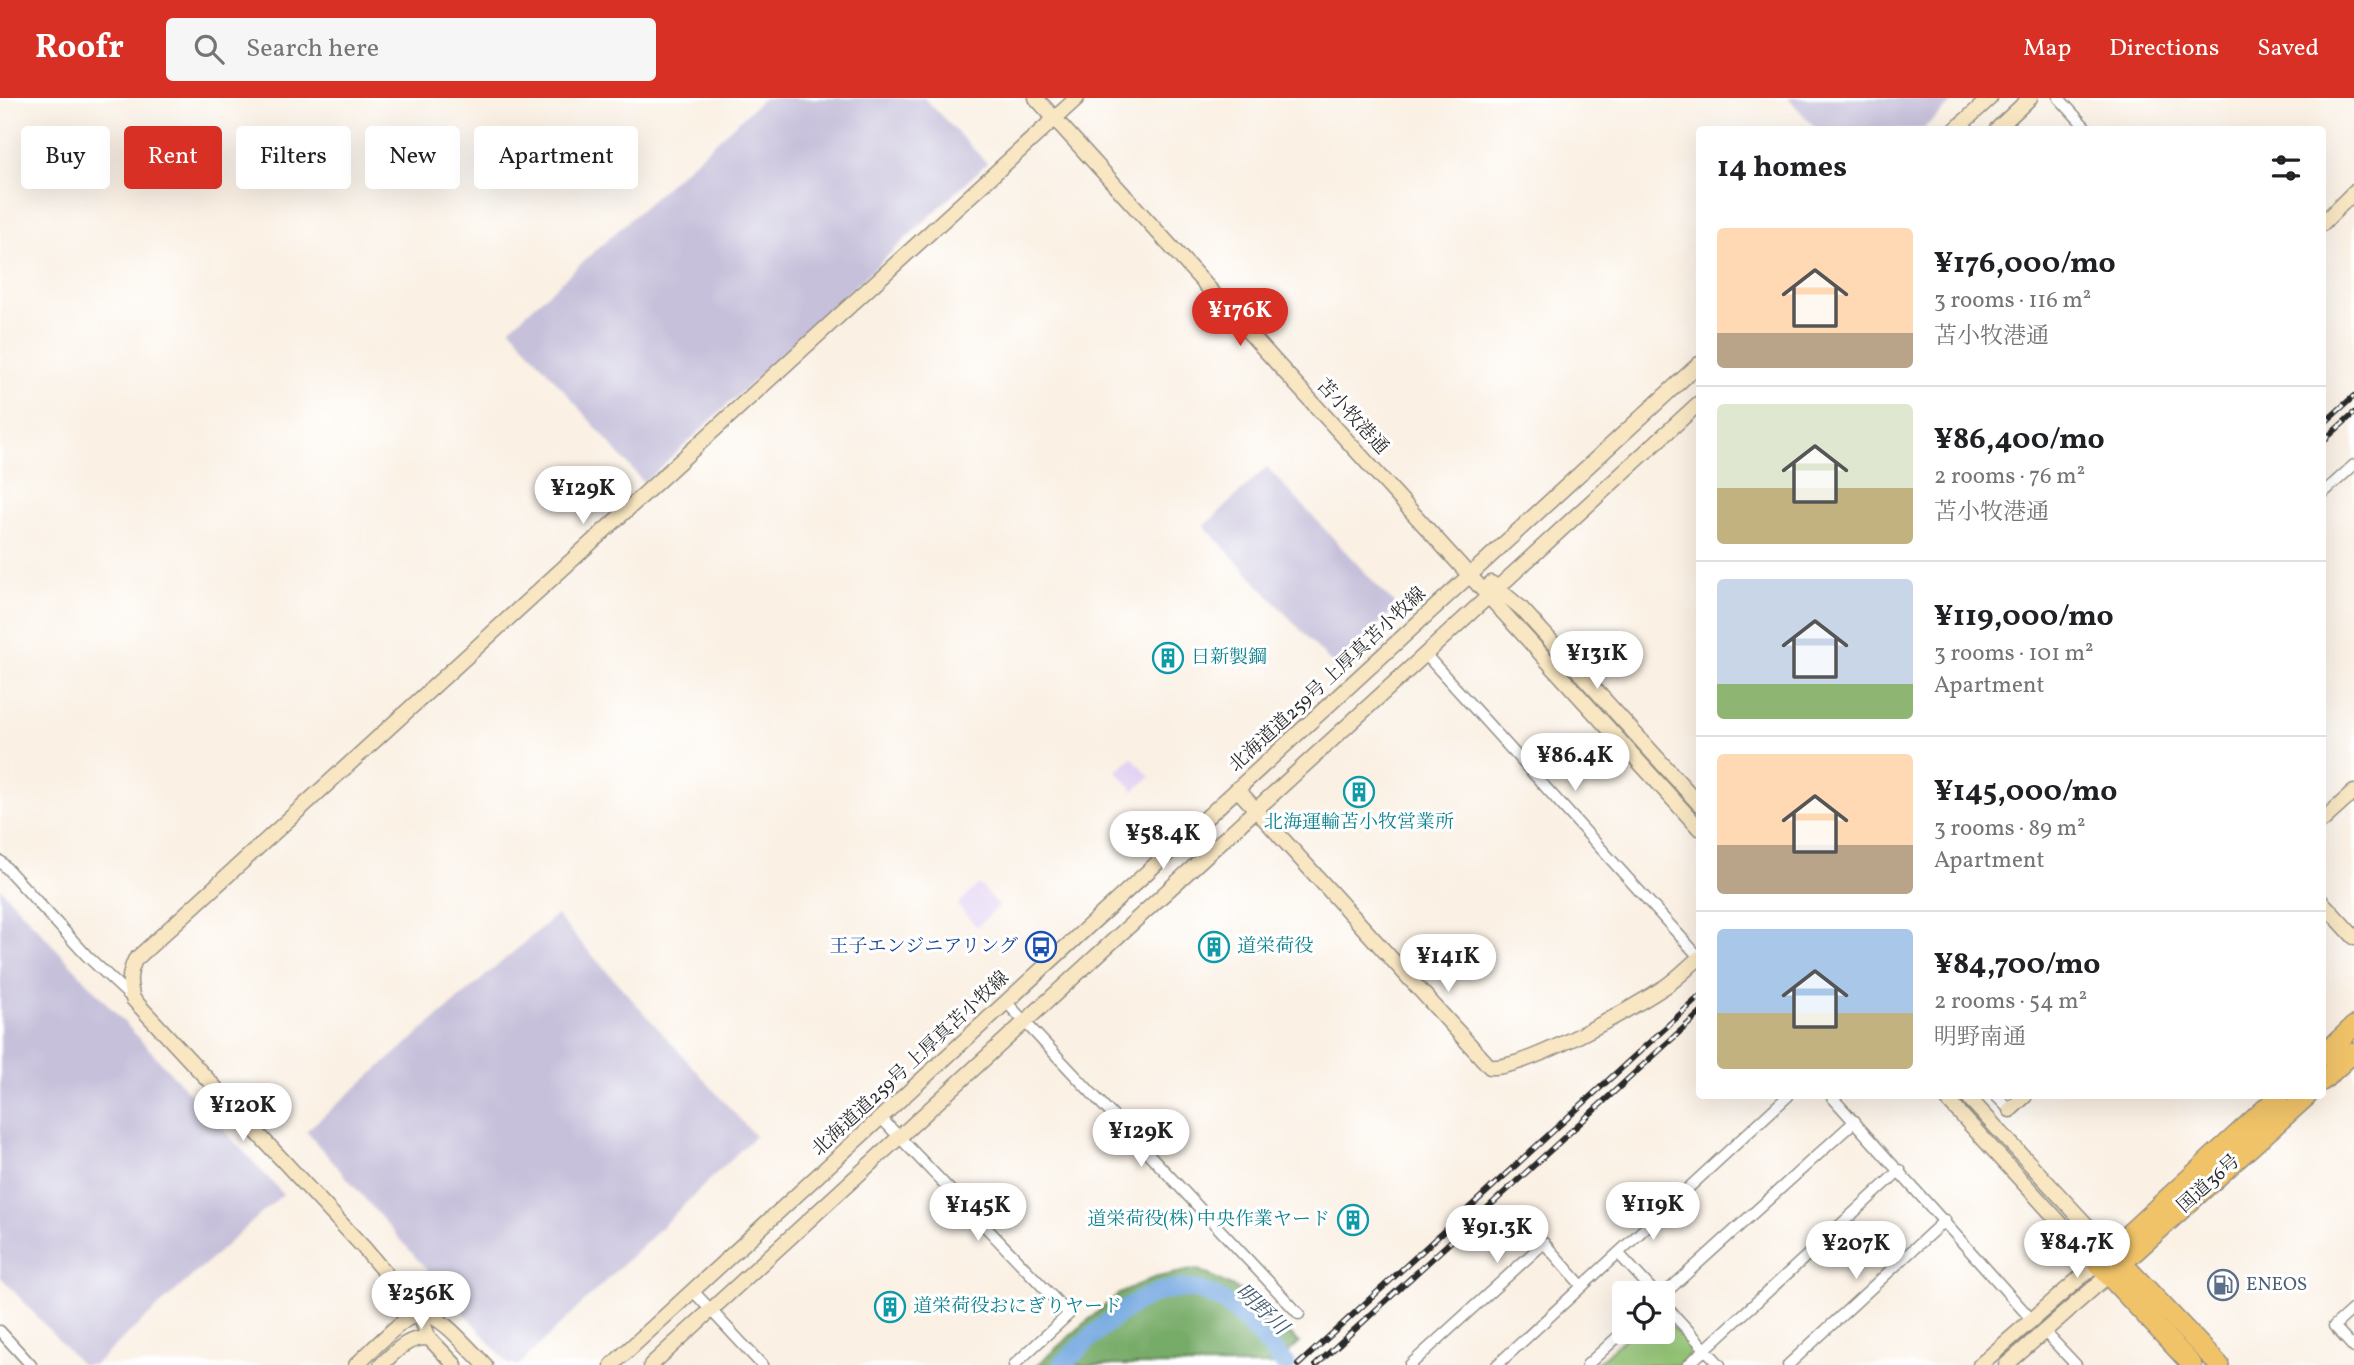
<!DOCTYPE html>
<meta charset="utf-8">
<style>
:root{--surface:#fff;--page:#f6f6f6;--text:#202124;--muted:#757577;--line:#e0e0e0;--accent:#d93025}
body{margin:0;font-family:Vollkorn,"Noto Serif JP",serif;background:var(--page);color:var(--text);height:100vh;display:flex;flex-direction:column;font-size:26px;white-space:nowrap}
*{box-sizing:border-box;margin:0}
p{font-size:23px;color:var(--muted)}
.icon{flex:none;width:38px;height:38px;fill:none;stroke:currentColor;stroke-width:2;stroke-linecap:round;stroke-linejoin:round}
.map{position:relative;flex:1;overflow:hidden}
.drawer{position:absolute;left:1696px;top:28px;width:630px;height:973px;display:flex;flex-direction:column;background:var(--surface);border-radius:7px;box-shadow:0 7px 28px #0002}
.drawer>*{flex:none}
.banner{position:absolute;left:21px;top:28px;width:665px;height:63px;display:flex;gap:14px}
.buttons{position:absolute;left:1612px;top:1183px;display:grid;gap:14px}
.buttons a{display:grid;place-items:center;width:63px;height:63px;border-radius:7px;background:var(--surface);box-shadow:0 7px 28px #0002;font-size:35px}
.price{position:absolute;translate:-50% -60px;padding:0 16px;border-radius:24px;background:#fff;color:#222;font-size:23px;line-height:46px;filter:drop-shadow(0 2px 4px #0008)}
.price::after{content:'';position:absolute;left:50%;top:42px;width:21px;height:16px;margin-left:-10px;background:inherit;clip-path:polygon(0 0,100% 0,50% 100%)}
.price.current{background:var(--accent);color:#fff}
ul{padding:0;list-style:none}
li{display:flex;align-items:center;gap:21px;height:175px;padding:0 21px}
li+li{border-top:2px solid var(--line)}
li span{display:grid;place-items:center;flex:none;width:196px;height:140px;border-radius:7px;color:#555}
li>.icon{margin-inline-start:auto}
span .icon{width:84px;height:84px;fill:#fffc;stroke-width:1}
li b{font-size:30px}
h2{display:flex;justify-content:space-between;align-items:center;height:84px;padding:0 21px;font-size:30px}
.pill{padding:0 24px;border-radius:7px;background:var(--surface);box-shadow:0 7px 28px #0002;font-size:24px;line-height:63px}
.pill.current{background:var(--accent);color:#fff}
header{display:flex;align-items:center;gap:42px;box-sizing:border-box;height:98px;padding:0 35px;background:var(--accent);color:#fff}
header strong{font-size:33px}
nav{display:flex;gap:38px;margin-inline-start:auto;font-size:24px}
.search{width:490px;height:63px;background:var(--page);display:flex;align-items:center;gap:18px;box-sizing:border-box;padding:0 24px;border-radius:7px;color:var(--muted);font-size:26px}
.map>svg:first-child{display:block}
.built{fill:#e3d3f3}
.industrial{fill:#c6c0da}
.green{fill:#94c676;stroke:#607850;stroke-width:2}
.forest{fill:#77ab67;stroke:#516b49;stroke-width:2}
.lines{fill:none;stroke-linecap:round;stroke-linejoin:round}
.river{stroke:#73a7e0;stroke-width:19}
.street-casing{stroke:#928e87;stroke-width:13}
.secondary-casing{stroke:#928e87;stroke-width:17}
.highway-casing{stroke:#928e87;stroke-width:22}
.street{stroke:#fff;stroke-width:10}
.secondary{stroke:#f9e7c3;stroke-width:14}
.highway{stroke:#f0c369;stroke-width:19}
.rail-casing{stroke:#2b2b2b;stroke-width:6}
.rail{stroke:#fff;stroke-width:3.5;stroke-dasharray:10;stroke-linecap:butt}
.labels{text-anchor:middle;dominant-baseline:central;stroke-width:6;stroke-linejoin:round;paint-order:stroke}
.street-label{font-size:19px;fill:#2b2b2b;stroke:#fff}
.culture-label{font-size:19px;fill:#0d838f;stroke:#fff;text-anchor:start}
.transit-label{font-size:19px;fill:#164399;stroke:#fff;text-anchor:end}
.service-label{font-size:19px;fill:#4e5e75;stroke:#fff;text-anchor:start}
.water-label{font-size:21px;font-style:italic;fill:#485d73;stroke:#fff}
</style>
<header>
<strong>Roofr</strong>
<div class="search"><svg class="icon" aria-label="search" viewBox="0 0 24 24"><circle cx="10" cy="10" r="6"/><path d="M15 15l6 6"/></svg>Search here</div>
<nav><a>Map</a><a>Directions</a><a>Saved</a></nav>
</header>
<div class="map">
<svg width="2354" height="1267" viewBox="0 0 2354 1267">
<rect width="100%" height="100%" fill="#fff"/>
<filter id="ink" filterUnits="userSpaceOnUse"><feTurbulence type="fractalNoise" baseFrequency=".0143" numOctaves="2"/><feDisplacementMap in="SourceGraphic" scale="14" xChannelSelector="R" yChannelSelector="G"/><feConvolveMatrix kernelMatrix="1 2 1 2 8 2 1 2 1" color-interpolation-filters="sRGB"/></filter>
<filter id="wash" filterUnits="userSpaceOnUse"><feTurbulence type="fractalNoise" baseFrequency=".00686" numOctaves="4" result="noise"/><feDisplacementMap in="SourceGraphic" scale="28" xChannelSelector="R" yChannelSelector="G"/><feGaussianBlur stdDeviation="1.57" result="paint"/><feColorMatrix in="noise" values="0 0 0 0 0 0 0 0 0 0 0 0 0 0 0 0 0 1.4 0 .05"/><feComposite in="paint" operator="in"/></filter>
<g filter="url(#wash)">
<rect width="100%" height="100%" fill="#faf0e3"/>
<path class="built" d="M1132,659L1150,679L1134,693L1116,673Z
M979,786L999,808L977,829L957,807Z"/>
<path class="industrial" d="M764,0H924L987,65L644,385L510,230Z
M1788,0H1957L1923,31L1817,32Z
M1267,369L1397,509L1334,568L1204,428Z
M0,790L283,1096L94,1267H81L0,1178Z
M556,817L755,1038L519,1267H509L306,1033Z"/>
<path class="green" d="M1663,1219L1690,1248V1256L1678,1267H1595L1632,1234H1662Z"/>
<path class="forest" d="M1196,1171L1248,1196L1299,1245L1274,1267H1037L1117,1197L1153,1180Z"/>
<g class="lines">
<path class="river" d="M1061,1267C1104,1228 1160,1164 1221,1202C1246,1218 1266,1246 1286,1267"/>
</g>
</g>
<g filter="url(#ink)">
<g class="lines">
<g class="street-casing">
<path id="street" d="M2059,0L2088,32
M2322,396L2354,367
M1425,556L1699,859
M0,763L87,858L133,901
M1007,905L1299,1216
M1831,998L2032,1222
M1996,998L2010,1012
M881,1020L1069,1216L1014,1267
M1618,1155L1655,1195
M693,1193L762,1267
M1662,1198L1855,1023
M1662,1204L1720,1267
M2354,1210L2334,1228L2354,1250
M0,1233L31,1267
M2044,1233L2076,1267
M1410,1267L1544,1145L1582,1188
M1497,1267L1788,998
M1587,1267L1624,1233
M1688,1267L1900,1072
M1788,1267L1945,1122"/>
</g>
<g class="secondary-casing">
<path id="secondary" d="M1036,0L1699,730
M1955,32L1990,0
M1996,32L2030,0
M2322,126L2354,94
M1491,485L1521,510L1699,706
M1238,692L1490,969C1525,972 1634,909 1666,888C1678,880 1688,869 1699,860
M2322,723L2354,694
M2322,804L2354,839
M1944,998L2097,1165L1980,1267
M1967,998L2122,1165L2006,1267
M2010,1012L2025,998
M356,1267C424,1202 419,1197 485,1267
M381,1267C396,1253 407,1239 429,1240
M455,1267L429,1240L418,1214L364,1150L133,901C129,885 128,877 135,862L1077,0
M612,1267L1699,266
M651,1267L1699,305"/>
</g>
<g class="highway-casing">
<path id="highway" d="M2322,958L2354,928
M2322,983L2354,954
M2192,1267L2097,1165L2279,998
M2219,1267L2122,1165L2307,998"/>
</g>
<use href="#street" class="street"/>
<use href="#secondary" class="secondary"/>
<use href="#highway" class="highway"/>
<g class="rail-casing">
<path id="rail" d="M2322,327L2354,298
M2322,344L2354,315
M1298,1267L1699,899
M1316,1267L1699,916"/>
</g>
<use href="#rail" class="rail"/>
</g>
</g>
<defs>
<g id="building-ring" transform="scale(1.575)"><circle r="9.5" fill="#fff" stroke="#0f9aa8" stroke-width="1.5"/><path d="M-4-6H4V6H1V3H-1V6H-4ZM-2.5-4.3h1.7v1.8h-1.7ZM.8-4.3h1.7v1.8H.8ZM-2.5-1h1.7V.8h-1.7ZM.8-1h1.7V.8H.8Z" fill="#0f9aa8"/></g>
<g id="bus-ring" transform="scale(1.575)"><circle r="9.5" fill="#fff" stroke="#1a4fb4" stroke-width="1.5"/><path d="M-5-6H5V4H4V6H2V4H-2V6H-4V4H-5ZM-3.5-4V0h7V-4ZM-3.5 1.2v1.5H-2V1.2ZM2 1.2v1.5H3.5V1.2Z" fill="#1a4fb4"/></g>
<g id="fuel-ring" transform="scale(1.575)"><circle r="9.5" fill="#fff" stroke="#5c6f8a" stroke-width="1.5"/><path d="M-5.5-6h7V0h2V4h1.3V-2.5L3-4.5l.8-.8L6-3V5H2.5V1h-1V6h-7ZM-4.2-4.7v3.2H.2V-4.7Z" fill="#5c6f8a"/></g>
</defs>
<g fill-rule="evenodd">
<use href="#building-ring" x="1168" y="560"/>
<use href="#building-ring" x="1359" y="694"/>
<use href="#bus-ring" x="1041" y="849"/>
<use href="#building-ring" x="1214" y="849"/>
<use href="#building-ring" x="1353" y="1122"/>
<use href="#fuel-ring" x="2223" y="1187"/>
<use href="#building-ring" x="890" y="1209"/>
</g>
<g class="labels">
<g class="street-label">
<text transform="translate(1352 319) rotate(47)">苫小牧港通</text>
<text transform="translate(1328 582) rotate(-43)">北海道道259号 上厚真苫小牧線</text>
<text transform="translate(911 966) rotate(-43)">北海道道259号 上厚真苫小牧線</text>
<text transform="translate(2209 1086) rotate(-42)">国道36号</text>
</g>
<g class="culture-label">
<text x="1191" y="560">日新製鋼</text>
<text x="1359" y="725" text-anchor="middle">北海運輸苫小牧営業所</text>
<text x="1237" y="849">道栄荷役</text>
<text x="1330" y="1122" text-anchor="end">道栄荷役(株) 中央作業ヤード</text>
<text x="913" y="1209">道栄荷役おにぎりヤード</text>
</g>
<g class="transit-label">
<text x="1018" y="849">王子エンジニアリング</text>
</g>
<g class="service-label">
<text x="2246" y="1187">ENEOS</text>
</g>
<g class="water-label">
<text transform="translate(1261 1212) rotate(43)">明野川</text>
</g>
</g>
</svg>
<div class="buttons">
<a><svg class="icon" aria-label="locate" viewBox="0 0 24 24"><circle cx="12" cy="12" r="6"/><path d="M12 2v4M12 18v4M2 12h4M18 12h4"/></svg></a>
</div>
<b class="price current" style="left:1240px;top:250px">¥176K</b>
<b class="price" style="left:583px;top:428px">¥129K</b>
<b class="price" style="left:1597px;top:593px">¥131K</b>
<b class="price" style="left:1575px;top:695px">¥86.4K</b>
<b class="price" style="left:1163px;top:773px">¥58.4K</b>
<b class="price" style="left:1448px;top:896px">¥141K</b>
<b class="price" style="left:243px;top:1045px">¥120K</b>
<b class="price" style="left:1141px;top:1071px">¥129K</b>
<b class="price" style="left:1653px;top:1144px">¥119K</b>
<b class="price" style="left:978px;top:1145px">¥145K</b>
<b class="price" style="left:1497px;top:1167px">¥91.3K</b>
<b class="price" style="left:2077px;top:1182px">¥84.7K</b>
<b class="price" style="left:1856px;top:1183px">¥207K</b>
<b class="price" style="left:421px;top:1233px">¥256K</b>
<div class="banner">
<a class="pill">Buy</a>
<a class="pill current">Rent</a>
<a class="pill">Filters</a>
<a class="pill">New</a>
<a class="pill">Apartment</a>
</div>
<section class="drawer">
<h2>14 homes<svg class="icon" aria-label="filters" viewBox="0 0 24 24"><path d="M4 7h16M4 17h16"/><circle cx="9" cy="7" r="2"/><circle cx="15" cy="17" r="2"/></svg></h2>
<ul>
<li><span style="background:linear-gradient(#ffd9b3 75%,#b9a48a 0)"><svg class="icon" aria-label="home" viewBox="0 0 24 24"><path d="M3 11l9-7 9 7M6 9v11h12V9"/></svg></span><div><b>¥176,000/mo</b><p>3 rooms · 116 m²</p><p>苫小牧港通</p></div></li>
<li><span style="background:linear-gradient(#dfe7d0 60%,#c2b280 0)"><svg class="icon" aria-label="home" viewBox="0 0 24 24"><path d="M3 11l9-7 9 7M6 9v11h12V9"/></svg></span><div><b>¥86,400/mo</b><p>2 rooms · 76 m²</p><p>苫小牧港通</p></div></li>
<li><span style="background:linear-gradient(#c9d6e8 75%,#8fb573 0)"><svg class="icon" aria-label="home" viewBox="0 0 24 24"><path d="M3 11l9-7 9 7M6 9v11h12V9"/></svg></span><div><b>¥119,000/mo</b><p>3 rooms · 101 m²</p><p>Apartment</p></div></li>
<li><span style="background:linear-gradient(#ffd9b3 65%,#b9a48a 0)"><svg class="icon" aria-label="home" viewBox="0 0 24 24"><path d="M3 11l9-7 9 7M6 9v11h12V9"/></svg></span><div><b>¥145,000/mo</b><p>3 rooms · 89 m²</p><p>Apartment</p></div></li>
<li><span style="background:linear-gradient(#a9c7e8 60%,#c2b280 0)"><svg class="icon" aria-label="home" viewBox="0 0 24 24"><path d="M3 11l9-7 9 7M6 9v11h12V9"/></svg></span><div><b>¥84,700/mo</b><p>2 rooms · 54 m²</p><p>明野南通</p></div></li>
</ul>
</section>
</div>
